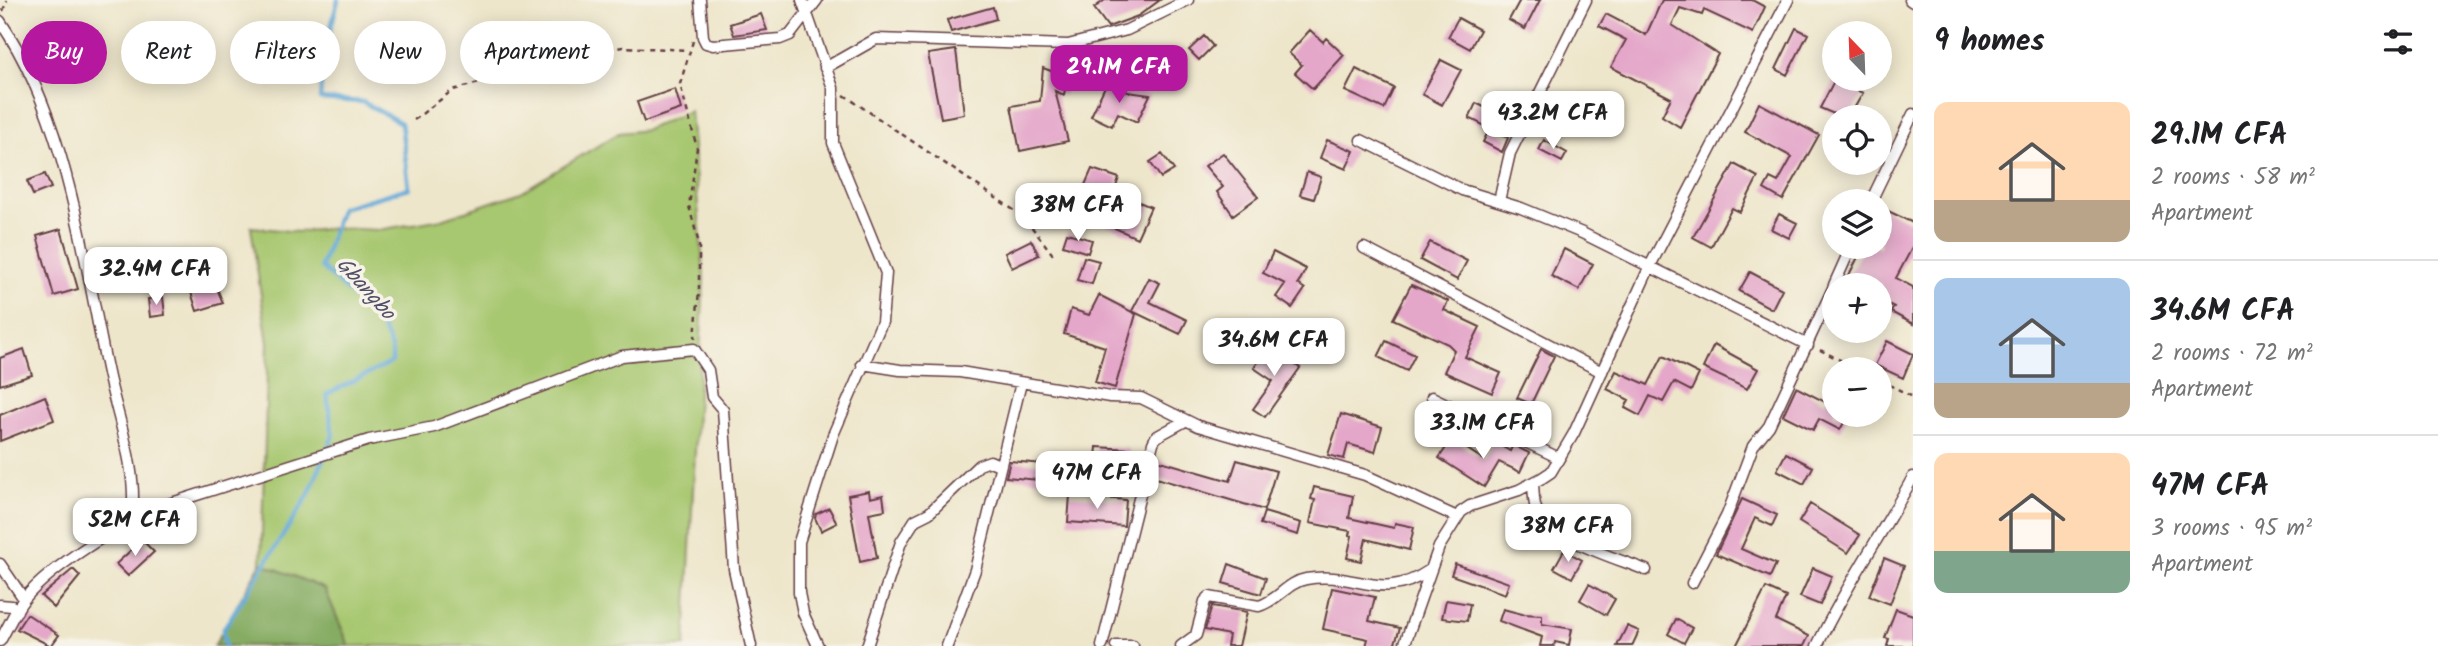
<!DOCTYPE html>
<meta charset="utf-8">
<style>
:root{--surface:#fff;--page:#f2f2f2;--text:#202124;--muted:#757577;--line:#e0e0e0;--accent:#b5179e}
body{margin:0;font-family:Kalam,sans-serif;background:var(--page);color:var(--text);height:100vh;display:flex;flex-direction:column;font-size:26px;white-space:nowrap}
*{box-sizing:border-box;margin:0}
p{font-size:23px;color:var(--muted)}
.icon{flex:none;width:38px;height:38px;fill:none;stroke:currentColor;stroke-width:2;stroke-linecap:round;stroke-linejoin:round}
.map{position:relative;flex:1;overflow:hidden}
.details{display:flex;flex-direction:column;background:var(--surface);width:525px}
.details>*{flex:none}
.guide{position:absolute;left:21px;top:21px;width:665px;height:63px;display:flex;gap:14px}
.needle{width:46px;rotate:337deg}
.controls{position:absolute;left:1822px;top:21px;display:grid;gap:14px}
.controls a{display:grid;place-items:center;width:70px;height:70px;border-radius:50%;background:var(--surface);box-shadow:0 4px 18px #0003;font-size:35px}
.price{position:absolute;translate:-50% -60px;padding:0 16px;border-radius:14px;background:#fff;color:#222;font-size:23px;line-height:46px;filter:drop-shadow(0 2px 4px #0008)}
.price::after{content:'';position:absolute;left:50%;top:42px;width:21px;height:16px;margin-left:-10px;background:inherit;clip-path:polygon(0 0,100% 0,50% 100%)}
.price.current{background:var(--accent);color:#fff}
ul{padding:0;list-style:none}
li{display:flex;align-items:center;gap:21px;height:175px;padding:0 21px}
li+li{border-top:2px solid var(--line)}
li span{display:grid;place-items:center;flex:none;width:196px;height:140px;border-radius:14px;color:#555}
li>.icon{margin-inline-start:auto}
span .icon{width:84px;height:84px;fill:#fffc;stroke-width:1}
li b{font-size:30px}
h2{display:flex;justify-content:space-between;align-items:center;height:84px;padding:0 21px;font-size:30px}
.tag{padding:0 24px;border-radius:32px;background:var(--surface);box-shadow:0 4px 18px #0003;font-size:24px;line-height:63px}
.tag.current{background:var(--accent);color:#fff}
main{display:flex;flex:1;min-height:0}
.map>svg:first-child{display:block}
.green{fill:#a7c76f;stroke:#78734d;stroke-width:2}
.forest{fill:#85ac62;stroke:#686646;stroke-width:2}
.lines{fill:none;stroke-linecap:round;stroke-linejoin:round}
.stream{stroke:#61a9d8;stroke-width:4.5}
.building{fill:#e4a6c9}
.minor-casing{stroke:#633d43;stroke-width:13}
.path{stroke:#633d43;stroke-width:2.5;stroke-dasharray:5 5;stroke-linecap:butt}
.minor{stroke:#fff;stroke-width:10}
.labels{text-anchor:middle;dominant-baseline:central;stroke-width:7;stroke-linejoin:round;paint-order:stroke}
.water-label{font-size:21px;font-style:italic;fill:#524f68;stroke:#f7f3e8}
</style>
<main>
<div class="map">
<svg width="1913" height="646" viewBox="0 0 1913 646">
<rect width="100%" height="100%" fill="#f7f3e8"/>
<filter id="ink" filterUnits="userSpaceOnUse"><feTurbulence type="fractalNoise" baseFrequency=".0143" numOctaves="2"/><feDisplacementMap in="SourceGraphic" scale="14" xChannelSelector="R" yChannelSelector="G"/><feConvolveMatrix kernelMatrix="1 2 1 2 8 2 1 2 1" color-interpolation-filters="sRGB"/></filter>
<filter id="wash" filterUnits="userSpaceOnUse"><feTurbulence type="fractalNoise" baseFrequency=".00686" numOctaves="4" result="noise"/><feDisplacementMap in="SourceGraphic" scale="28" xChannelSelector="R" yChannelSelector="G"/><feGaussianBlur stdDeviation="1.57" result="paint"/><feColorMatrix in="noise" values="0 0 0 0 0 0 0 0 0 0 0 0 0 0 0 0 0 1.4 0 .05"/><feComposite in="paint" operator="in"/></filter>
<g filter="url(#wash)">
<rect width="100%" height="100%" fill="#eee6cb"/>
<path class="green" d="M690,111L704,277L685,646H349L325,589L261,563L268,343L251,227L298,232L335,228L379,230L442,219L521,192L619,133L646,130Z"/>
<path class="forest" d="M261,563L325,589L349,646H214Z"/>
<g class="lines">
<path class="stream" d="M225,646L223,630L308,496L333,436L327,394L392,362C395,325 345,291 321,267L341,208L409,188L401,123L363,102L320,99L323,59L338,0"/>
</g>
<g id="blocks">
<path class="building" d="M1105,0H1160L1138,16L1108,27L1094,8Z
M1520,0H1540L1525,29L1509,20Z
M1662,0H1752L1765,7L1753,33L1704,10L1702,15L1680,8L1672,25L1718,54L1680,127L1662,116L1671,98L1611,67L1626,40L1599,26L1606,14L1646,35Z
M993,7L996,19L951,32L947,20Z
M761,14L767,30L734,35L730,24Z
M1458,18L1480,30L1470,49L1448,37Z
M1796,28L1808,34L1787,75L1776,69Z
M1310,30L1323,42L1326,38L1344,55L1313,89L1295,73L1302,65L1289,53Z
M1204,36L1213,46L1199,60L1189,50Z
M956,50L964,114L941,118L928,54Z
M1441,60L1461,70L1442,105L1422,94Z
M1043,68L1067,77L1064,95L1055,91L1068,141L1020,151L1011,106L1040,101Z
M1356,69L1394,88L1384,109L1345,91Z
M1834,81L1863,93L1849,117H1841L1820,108Z
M1107,82L1128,92L1150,95L1137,122L1118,113L1112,126L1091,116Z
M675,89L681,109L644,122L637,102Z
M1476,103L1492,111L1485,126L1469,118Z
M1759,103L1819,135L1783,200L1764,189L1770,178L1778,182L1792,157L1745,132Z
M1490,128L1508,138L1502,152L1483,142Z
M1327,140L1354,151L1346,169L1320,158Z
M1544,140L1567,153L1562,162L1539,150Z
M1223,153L1258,197L1233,215L1217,192L1223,187L1205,166Z
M1162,154L1174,170L1161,178L1150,162Z
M1734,164L1758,177L1740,212L1732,208L1711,247L1693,237Z
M1092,169L1119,178L1112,198L1134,207L1137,201L1151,207L1137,238L1074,210Z
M1307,172L1321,177L1314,199L1300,195Z
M45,174L51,188L33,195L27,181Z
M1880,207L1913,223V246L1896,278L1913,287V324L1891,312L1894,307L1880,300V285H1844L1863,247H1880Z
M1779,214L1797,223L1789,238L1771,229Z
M61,229L78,289L54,296L37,236Z
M1067,233L1092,240L1088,253L1063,245Z
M1031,240L1039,255L1012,268L1005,253Z
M1430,242L1467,261L1457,280L1420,260Z
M1564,249L1593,264L1579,290L1551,276Z
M1273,252L1306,269L1298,284L1305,289L1292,308L1276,297L1285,284L1263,273Z
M1084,257L1099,261L1092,284L1077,280Z
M206,262L223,303L197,311L184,270Z
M1750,272L1782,289L1772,309L1739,291Z
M1149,278L1160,283L1150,302L1187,320L1180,334L1132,311Z
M1411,285L1448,301L1444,310L1480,327L1465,357L1501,373L1492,393L1444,372L1454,350L1448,344L1393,319Z
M1099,295L1136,314L1115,388L1095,382L1105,347L1064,334L1071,309L1089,315Z
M163,297L165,315L150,317L148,299Z
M1386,341L1415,355L1407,371L1378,357Z
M1887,341L1913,354L1903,378L1875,365Z
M1714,345L1758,369L1747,389L1703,368Z
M1269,346L1300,368L1265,417L1253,409L1273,381L1254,368Z
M24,349L32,375L0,385V358Z
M1541,349L1554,356L1531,404L1517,398Z
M1663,356L1699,374L1691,391L1674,382L1663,402L1650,396L1640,416L1625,408L1629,400L1607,389L1616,371L1648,385Z
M1834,384V415H1848L1840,430L1819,419L1813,430L1783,415L1796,387L1825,402Z
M45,396L54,420L0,441V415Z
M1341,414L1382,427L1375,452L1348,444L1344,459L1328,455Z
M1452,439L1484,460L1494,442L1510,451L1513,445L1529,453L1520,472L1499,462L1484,487L1439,458Z
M1097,447L1129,449L1127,471L1095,468Z
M1786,453L1813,467L1804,484L1777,470Z
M1157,460L1230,481L1237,460L1276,471L1264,510L1153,477Z
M1010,461L1076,467L1074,483L1006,477Z
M1314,487L1353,496L1349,518L1394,528L1395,523L1414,527L1409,550L1366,539L1361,561L1347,558L1352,536L1349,535L1350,531L1310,523L1315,500L1311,499Z
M869,491L870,498L883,495L885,510L869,513L877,558L860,562L848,495Z
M1070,495L1126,500L1124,526L1068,522Z
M1742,499L1777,515L1772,526L1755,518L1741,549L1776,564L1770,577L1716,554Z
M1810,504L1860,535L1848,553L1799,522Z
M829,508L837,523L821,531L815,518L816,514Z
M1264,512L1301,523L1298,535L1260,524Z
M142,540L154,552L128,576L116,564Z
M1564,550L1582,560L1572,578L1554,568Z
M1884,558L1904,566L1890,604L1869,596Z
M1229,564L1266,578L1261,594L1223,583Z
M1455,564L1509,583L1505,594L1451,575Z
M1813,568L1832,576L1820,605L1800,597Z
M73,569L80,576L54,608L41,596Z
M1589,584L1615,599L1606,615L1580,600Z
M1332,588L1375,597L1369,621L1400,628L1394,646H1366L1368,639L1323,629Z
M1766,588L1786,597L1776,620L1809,636L1804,646H1736Z
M1446,600L1470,604L1467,621L1442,618Z
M1212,606L1247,612L1239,646H1227L1229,635L1205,630Z
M1503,609L1522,614L1542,615V624L1572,629L1569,645L1555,642L1554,646H1540L1542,637L1499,621Z
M1896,609L1913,615V646H1887L1889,639L1885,638Z
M27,614L59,635L51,646L17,629Z
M1676,619L1692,628L1684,643L1668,634Z
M1627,626L1639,631L1632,646H1617Z"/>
</g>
</g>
<g filter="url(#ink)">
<use href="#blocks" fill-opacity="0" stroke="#633d43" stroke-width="2"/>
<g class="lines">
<g class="minor-casing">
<path id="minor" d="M700,0L703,37L706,43L713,45L780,39L790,35L817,0
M802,0L833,88V143L886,273L882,322L833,435L799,542V593L803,613L818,646
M1910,0L1913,2
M0,21C68,121 83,257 108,373C117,416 140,476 131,519
M825,68L876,39L1068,45L1127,30L1188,0
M1361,140L1462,190L1521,208L1582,233L1808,345
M1499,201L1510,153L1586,0
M1871,201L1913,114
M1364,248L1602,372
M1834,285L1851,247
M862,364L900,370L960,372L1110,397L1141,398L1198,426L1365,475L1457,517
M1432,397L1559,458
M1533,484C1534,493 1533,503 1537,511C1552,540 1616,558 1646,570
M0,564L24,599
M1692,583L1727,515L1753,446L1769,426L1834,286
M0,605L12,606L17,611
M0,641C8,627 15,610 25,598C52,566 117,526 156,508L369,440L434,427L622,356L694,349L708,370L712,397L723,410L734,569L751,646
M867,646L901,542L915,520L929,513L979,465L990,461L999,465
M947,646L975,570L1021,383
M1102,646L1153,443L1156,437L1185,421
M1116,646H1133
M1181,646L1196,635L1205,601L1209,597L1259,606C1277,601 1288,582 1306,579C1356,570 1380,604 1430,570
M1404,646L1439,547L1461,512L1470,506L1519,490L1542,478L1551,472L1574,433L1650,266L1788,0
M1817,646C1845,587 1882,534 1913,477"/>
</g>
<path class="path" d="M3,11L7,0
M693,41L680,84L697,148L689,206L699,244V290L695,338
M844,95L1024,217L1054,256
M414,120L453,90L596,51L624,47L688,50
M1820,350L1858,369
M1880,380L1913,397"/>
<use href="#minor" class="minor"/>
</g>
</g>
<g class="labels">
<g class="water-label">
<text transform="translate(365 289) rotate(48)">Gbangbo</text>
</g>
</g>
</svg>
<div class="controls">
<a><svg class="needle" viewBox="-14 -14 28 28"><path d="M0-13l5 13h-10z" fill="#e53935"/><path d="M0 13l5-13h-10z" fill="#757577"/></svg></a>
<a><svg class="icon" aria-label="locate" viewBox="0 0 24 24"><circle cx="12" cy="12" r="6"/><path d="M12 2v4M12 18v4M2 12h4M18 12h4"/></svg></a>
<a><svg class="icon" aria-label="layers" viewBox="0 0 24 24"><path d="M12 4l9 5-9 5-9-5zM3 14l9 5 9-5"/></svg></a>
<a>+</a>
<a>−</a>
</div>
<b class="price current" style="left:1119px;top:105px">29.1M CFA</b>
<b class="price" style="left:1553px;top:151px">43.2M CFA</b>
<b class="price" style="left:1078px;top:243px">38M CFA</b>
<b class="price" style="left:156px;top:307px">32.4M CFA</b>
<b class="price" style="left:1274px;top:378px">34.6M CFA</b>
<b class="price" style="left:1483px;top:461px">33.1M CFA</b>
<b class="price" style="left:1097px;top:511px">47M CFA</b>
<b class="price" style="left:135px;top:558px">52M CFA</b>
<b class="price" style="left:1568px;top:564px">38M CFA</b>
<div class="guide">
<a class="tag current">Buy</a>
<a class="tag">Rent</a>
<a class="tag">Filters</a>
<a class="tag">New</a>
<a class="tag">Apartment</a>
</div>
</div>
<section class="details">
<h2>9 homes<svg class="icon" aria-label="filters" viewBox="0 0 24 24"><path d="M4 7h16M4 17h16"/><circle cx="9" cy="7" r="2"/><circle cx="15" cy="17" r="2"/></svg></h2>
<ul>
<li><span style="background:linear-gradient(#ffd9b3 70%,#b9a48a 0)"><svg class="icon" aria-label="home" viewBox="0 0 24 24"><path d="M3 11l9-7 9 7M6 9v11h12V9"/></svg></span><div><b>29.1M CFA</b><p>2 rooms · 58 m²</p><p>Apartment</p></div></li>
<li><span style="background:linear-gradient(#a9c7e8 75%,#b9a48a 0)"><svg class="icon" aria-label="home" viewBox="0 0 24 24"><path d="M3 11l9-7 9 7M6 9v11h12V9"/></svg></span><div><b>34.6M CFA</b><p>2 rooms · 72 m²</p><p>Apartment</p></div></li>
<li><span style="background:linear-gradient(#ffd9b3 70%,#7fa58c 0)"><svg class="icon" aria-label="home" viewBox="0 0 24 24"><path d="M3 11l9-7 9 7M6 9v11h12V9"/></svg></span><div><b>47M CFA</b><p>3 rooms · 95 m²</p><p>Apartment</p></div></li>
</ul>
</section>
</main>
